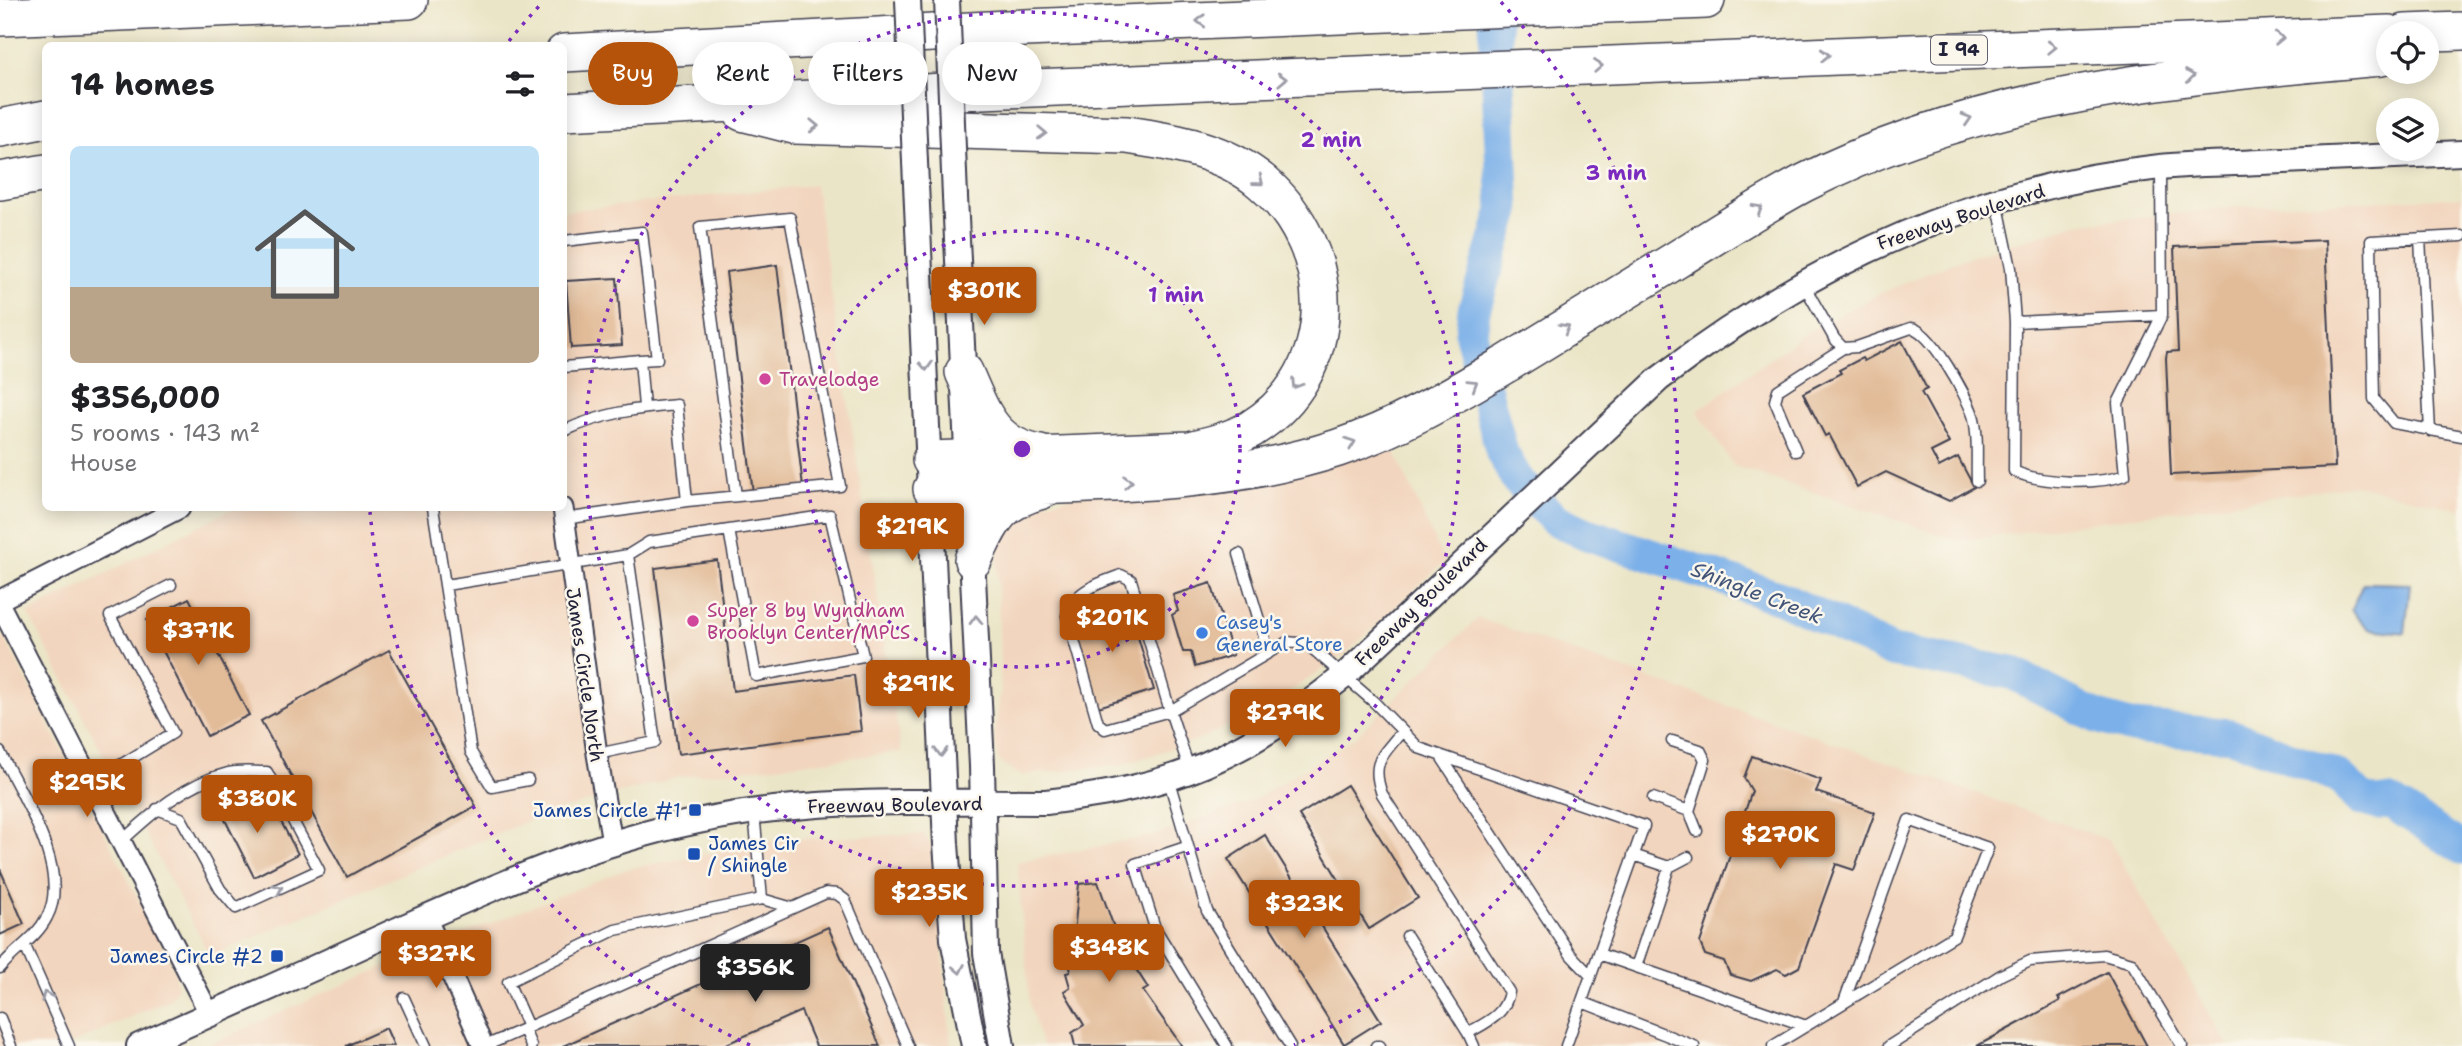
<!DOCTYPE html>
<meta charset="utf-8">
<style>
:root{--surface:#fff;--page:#f2f2f2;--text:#202124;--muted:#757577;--line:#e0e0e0;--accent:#b45309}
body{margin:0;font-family:"Shantell Sans",sans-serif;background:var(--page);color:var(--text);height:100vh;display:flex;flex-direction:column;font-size:26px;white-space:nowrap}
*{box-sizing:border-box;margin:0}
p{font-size:23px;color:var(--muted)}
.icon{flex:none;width:38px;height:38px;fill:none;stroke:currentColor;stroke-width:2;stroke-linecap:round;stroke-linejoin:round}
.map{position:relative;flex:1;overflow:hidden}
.sheet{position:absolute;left:42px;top:42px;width:525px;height:469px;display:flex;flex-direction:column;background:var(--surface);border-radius:10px;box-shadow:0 4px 18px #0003}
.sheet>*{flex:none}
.guide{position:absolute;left:588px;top:42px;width:665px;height:63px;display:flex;gap:14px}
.fabs{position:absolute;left:2376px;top:21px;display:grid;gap:14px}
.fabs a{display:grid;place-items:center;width:63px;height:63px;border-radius:50%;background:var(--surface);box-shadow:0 4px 18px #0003;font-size:35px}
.price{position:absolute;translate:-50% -60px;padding:0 16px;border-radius:7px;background:var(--accent);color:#fff;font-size:23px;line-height:46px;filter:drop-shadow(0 2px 4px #0008)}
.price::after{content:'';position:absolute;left:50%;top:42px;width:21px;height:16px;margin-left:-10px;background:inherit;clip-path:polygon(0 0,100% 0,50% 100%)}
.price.selected{background:#222;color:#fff}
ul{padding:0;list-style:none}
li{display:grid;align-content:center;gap:14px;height:371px;padding:0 28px}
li+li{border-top:2px solid var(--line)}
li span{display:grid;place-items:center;height:217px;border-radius:10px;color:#555}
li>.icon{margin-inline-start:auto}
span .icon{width:126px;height:126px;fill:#fffc;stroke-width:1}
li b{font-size:30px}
h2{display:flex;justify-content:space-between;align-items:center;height:84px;padding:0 28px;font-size:30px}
.pill{padding:0 24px;border-radius:32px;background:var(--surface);box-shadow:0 4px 18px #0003;font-size:24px;line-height:63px}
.pill.selected{background:var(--accent);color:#fff}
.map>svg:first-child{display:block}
.built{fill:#f2d5be}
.water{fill:#7bb0e9;stroke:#4e6992;stroke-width:2}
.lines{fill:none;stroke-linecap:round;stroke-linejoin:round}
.river{stroke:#7bb0e9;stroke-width:33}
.building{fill:#e2bc99}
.service-casing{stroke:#403f50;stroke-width:13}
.minor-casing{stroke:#403f50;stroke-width:23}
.tertiary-casing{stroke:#403f50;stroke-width:28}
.motorway-casing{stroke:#403f50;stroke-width:40}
.service{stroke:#fff;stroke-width:10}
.minor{stroke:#fff;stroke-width:19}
.tertiary{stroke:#fff;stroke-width:24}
.motorway{stroke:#fff;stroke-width:37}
.tertiary-bridge-casing{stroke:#403f50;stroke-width:28;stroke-linecap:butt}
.tertiary-bridge{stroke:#fff;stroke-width:24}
.oneway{stroke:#9c9ca7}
.ring{fill:none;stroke:#7b2cbf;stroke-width:3.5;stroke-dasharray:3.5 7}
.hotel-dot{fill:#d1479c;stroke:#fbf7ec;stroke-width:2.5}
.shop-dot{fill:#3f7fe0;stroke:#fbf7ec;stroke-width:2.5}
.transit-dot{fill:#1a4fb4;stroke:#fbf7ec;stroke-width:2.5}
.labels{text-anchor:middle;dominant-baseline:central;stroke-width:5;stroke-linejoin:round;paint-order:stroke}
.shield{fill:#fbf7ec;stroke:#636270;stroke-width:2}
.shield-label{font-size:18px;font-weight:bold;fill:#22223b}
.street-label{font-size:19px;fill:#22223b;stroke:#fbf7ec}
.hotel-label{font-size:19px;fill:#b23c85;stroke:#fbf7ec;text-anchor:start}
.shop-label{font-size:19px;fill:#366cbe;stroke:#fbf7ec;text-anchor:start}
.transit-label{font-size:19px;fill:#164399;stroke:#fbf7ec;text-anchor:end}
.water-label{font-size:21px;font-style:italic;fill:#415478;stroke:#fbf7ec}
.centre{fill:#7b2cbf;stroke:#fbf7ec;stroke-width:3.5}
.ring-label{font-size:21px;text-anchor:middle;font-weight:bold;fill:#7b2cbf;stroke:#fbf7ec;stroke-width:5;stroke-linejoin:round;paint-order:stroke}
</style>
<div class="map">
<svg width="2462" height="1046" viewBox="0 0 2462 1046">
<rect width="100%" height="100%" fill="#fbf7ec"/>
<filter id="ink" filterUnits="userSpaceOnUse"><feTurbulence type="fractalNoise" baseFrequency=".0143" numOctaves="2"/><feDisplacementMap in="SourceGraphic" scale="14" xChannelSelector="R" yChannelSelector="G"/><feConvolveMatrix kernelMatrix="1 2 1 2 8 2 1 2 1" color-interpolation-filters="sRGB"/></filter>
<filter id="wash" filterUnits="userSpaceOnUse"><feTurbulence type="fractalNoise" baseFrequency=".00686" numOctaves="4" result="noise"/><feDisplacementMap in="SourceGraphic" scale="28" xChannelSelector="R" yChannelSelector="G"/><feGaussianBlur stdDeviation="1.57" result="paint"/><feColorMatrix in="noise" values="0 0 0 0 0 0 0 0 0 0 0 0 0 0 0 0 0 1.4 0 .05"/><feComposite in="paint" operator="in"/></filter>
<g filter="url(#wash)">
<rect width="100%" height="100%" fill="#ebe5c7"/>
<path class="built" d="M815,185L901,752L678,777L539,816L210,956L28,613L234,508H564V211Z
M2462,197V510L2356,485L1960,541L1734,466L1697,411L1806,333L1875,296L1953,262L2077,224L2235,207Z
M1388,437L1444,562L1346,653L1270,705L1205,737L1122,765L1020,775L999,761L994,737L1001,690L997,555L1000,532L1020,507Z
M1478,618L2109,840L2228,1046H1042L1030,1006L1017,862L1156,835L1255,799L1353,739Z
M0,629L175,971L177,988L170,999L67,1046H0Z
M923,834L933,848L951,1046H205L418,952L627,869L778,840Z"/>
<path class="water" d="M2363,583L2410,584L2405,633L2369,629L2351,610Z"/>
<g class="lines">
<path class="river" d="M1494,0L1504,211L1474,310L1471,334L1502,453L1518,481L1554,519L1587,534L1781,598L1892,651L2012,673L2097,717L2133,727L2230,735L2340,777L2361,799L2379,804L2390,802L2462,848"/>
</g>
<g id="blocks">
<path class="building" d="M2325,240L2335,467L2171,475L2166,358L2167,352L2178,351L2174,247Z
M777,265L803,487L753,493L726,272Z
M617,278L622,345L571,348L566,281Z
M1902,341L1927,389L1921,392L1949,443L1931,452L1939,467L1958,457L1974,487L1949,501L1886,472L1857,487L1829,434L1825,436L1803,393L1841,373L1839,370L1862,358L1864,361Z
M717,560L733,691L854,675L861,731L678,754L655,568Z
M1211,583L1233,655L1195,667L1191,652H1183L1172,615L1178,611L1173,595Z
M189,598L249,715L207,736L147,620Z
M1127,601L1154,690L1098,707L1071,618Z
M389,650L476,806L347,877L261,721Z
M1752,756L1821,780L1816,792L1875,812L1854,870L1836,864L1799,967L1786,974L1777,969L1751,981L1730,975L1724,961L1705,955L1700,943L1752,791L1744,778Z
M1347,785L1418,898L1369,929L1299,815Z
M243,790L259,821L276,812L298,854L254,877L217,804Z
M1265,835L1381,1021L1344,1044L1228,859Z
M0,869L24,924L0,935Z
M1098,882L1125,959L1128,965L1132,963L1148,988L1143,991L1182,1046H1075L1072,1033L1084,1025L1064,991L1070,987L1066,973L1070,972L1079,884Z
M828,927L880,1046H816L801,1011L722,1046H563Z
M2107,972L2147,1046H1977L2060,1001L2058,998Z
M386,1028L394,1046H346Z"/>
</g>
</g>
<g filter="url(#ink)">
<use href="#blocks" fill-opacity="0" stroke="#403f50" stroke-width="2"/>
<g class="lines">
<g class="service-casing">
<path id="service" d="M1997,201L2011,268L2015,322L2162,315L2161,167
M2462,236L2371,241L2374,399L2394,423L2462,436
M2420,238L2430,431
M564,241L642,232L657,359L640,360
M1804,285L1834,338L1843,348L1857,347L1911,328C1930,329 1966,395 1973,415C1979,434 1976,461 1977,481
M2015,322L2014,471C2040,484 2098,485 2125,475L2118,403L2162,315
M564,367L640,360L644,407
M564,431C600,414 637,408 677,405L687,501L564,519
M1796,451L1775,401L1778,390L1843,348
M687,501L840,486L790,218L700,227L736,496
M433,508L471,752L492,787L528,780
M1239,554L1269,653
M628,555L649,542L729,530L756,676L863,656L830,515L729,530
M1121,575L1131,580L1170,711L1105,729L1098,723L1067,616C1073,591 1099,583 1121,575Z
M446,585L628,555L655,742L597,754
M1402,731C1383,756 1370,761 1382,794L1509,992C1505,1015 1487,1022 1468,1033L1474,1046
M1672,741L1700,750L1705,760L1689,811
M0,752C21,794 72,871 47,917C36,939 14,950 0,968
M1440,755L1571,955L1591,976
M1190,771L1170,711L1287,642L1307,644L1374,702L1419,748L1644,826L1566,1046
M1169,781L1207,911L1290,1046
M91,783L173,733L110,616L171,585
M1653,798L1689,811L1697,831
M754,812L762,899
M122,841C152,813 186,783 228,773C240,770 255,772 267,772L319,870L236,908L220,889L181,818L157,809
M1186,847L1135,864L1155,928L1227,1046
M1633,855L1669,867L1688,857
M1407,936L1468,1033
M25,946L69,1046
M1599,954L1806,1026
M1636,967L1669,867
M404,998L426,1046
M1582,1002L1694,1046
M0,1018L11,1046
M528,1027L508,982L615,930L762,899L793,908
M524,1029L826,893L837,894L845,900L908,1046
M485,1046L524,1029L531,1046
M1376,1046H1380
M1773,1046L1954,936L1988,848L1909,820L1844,1002
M1889,1046L2001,975L2030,961L2104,955L2132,963L2182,1046"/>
</g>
<g class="minor-casing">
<path id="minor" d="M563,508L597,754L612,842
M0,600L180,508
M0,605L210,1015
M426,917L483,1046"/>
</g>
<g class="tertiary-casing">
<path id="tertiary" d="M915,162L946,844L953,939L974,1046
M955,197L982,766L986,953L1002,1046
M139,1046C225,1008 310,970 395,931C494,887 591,843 698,821C811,797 930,802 1046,802C1180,786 1238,760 1344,676L1659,379C1807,266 1973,187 2160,167C2193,163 2227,164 2261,162C2328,159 2395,156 2462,153"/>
</g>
<g class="motorway-casing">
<path id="motorway" d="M0,17L409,0
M2405,33L2462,31
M564,53L1025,28L1706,0
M564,112L981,90L2389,34
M742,112L794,125L1127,135C1174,142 1224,150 1262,182C1340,249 1343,372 1251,429C1232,440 1211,445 1190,450L931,460
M0,128L46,119
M0,181L46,173
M964,372C982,413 992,446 1040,454
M932,489C1068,482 1207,491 1338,448C1401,427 1455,394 1511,361C1566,327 1621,294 1676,260C1718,234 1759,207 1802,184C1982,92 2183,75 2381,57
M973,560C991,522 998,501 1042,490"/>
</g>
<use href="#service" class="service"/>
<use href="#minor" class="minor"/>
<use href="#tertiary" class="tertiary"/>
<use href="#motorway" class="motorway"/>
<g class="tertiary-bridge-casing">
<path id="tertiary-bridge" d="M908,0L915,162
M947,0L955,197"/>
</g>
<use href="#tertiary-bridge" class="tertiary-bridge"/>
</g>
<defs><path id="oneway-chevron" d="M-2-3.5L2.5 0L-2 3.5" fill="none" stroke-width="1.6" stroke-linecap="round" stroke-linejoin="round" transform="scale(1.75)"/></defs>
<g class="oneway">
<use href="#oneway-chevron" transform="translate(1201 21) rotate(178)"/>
<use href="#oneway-chevron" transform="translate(2279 38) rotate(-2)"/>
<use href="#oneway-chevron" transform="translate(2052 47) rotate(-2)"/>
<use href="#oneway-chevron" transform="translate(1825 55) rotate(-2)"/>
<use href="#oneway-chevron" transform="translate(1598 66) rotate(-3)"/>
<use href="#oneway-chevron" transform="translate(2190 76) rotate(-8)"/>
<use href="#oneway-chevron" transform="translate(1282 79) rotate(-2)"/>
<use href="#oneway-chevron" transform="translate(1967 119) rotate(-17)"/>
<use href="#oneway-chevron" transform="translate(814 126) rotate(2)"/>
<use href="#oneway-chevron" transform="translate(1042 133) rotate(2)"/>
<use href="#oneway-chevron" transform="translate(1259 181) rotate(39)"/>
<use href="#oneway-chevron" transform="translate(1758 209) rotate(-30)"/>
<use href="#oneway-chevron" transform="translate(1565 328) rotate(-31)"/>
<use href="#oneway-chevron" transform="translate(926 366) rotate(87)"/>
<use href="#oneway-chevron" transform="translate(1296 384) rotate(122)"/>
<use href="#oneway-chevron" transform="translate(1473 384) rotate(-32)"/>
<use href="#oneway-chevron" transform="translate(1351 443) rotate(-20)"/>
<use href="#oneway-chevron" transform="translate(1128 482) rotate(-3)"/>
<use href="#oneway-chevron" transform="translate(976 620) rotate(-92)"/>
<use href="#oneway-chevron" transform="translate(941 752) rotate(89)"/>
<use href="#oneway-chevron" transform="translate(278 889) rotate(-25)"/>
<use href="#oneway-chevron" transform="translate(959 969) rotate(79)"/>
<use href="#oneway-chevron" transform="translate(46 996) rotate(-114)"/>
</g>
</g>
<g class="ring">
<circle cx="1022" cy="449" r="218"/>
<circle cx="1022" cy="449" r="437"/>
<path d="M750 1045A655 655 0 0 1 370 512M509 41A655 655 0 0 1 543 2M1501 2A655 655 0 0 1 1294 1045"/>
</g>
<g class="hotel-dot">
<circle cx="765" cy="379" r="7"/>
<circle cx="693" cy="621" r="7"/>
</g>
<circle class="shop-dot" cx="1202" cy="633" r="7"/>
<g class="transit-dot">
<rect x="688" y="803" width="14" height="14" rx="3.5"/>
<rect x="687" y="847" width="14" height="14" rx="3.5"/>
<rect x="270" y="949" width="14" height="14" rx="3.5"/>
</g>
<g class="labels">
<rect class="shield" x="1931" y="35.5" width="56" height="29" rx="5"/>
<g class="shield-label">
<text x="1959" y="50">I 94</text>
</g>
<g class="street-label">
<text transform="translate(1961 217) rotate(-18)">Freeway Boulevard</text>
<text transform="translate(1421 602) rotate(-44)">Freeway Boulevard</text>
<text transform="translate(585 675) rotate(82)">James Circle North</text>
<text transform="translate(895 805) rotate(-1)">Freeway Boulevard</text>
</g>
<g class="hotel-label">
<text x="779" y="379">Travelodge</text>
<text x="707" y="610">Super 8 by Wyndham<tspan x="707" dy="22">Brooklyn Center/MPLS</tspan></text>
</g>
<g class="shop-label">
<text x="1216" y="622">Casey's<tspan x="1216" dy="22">General Store</tspan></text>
</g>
<g class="transit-label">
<text x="681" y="810">James Circle #1</text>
<text x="708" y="843" text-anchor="start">James Cir<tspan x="708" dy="22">/ Shingle</tspan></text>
<text x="263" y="956">James Circle #2</text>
</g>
<g class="water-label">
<text transform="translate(1757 593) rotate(21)">Shingle Creek</text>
</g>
</g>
<circle cx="1022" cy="449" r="10" class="centre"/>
<g class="ring-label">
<text x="1331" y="147">2 min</text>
<text x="1616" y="180">3 min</text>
<text x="1176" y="302">1 min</text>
</g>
</svg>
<div class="fabs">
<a><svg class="icon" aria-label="locate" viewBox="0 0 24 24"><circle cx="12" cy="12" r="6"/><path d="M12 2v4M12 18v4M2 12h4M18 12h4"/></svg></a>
<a><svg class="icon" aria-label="layers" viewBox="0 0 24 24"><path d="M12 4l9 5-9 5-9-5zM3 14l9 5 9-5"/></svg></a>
</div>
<b class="price" style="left:984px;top:327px">$301K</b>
<b class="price" style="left:912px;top:563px">$219K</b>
<b class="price" style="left:1112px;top:654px">$201K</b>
<b class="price" style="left:198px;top:667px">$371K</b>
<b class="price" style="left:918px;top:720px">$291K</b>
<b class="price" style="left:1285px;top:749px">$279K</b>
<b class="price" style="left:87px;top:819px">$295K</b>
<b class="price" style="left:257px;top:835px">$380K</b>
<b class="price" style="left:1780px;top:871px">$270K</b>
<b class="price" style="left:929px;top:929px">$235K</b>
<b class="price" style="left:1304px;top:940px">$323K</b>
<b class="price" style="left:1109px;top:984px">$348K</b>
<b class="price" style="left:436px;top:990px">$327K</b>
<b class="price selected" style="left:755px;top:1004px">$356K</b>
<div class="guide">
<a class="pill selected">Buy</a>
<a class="pill">Rent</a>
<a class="pill">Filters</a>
<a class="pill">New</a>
</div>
<section class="sheet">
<h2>14 homes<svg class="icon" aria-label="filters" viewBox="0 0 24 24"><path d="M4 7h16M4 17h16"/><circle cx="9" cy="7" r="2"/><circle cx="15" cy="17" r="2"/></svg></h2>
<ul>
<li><span style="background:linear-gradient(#bfe0f5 65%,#b9a48a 0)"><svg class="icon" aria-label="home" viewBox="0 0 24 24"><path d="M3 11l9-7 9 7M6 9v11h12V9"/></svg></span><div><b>$356,000</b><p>5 rooms · 143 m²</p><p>House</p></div></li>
</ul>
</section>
</div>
